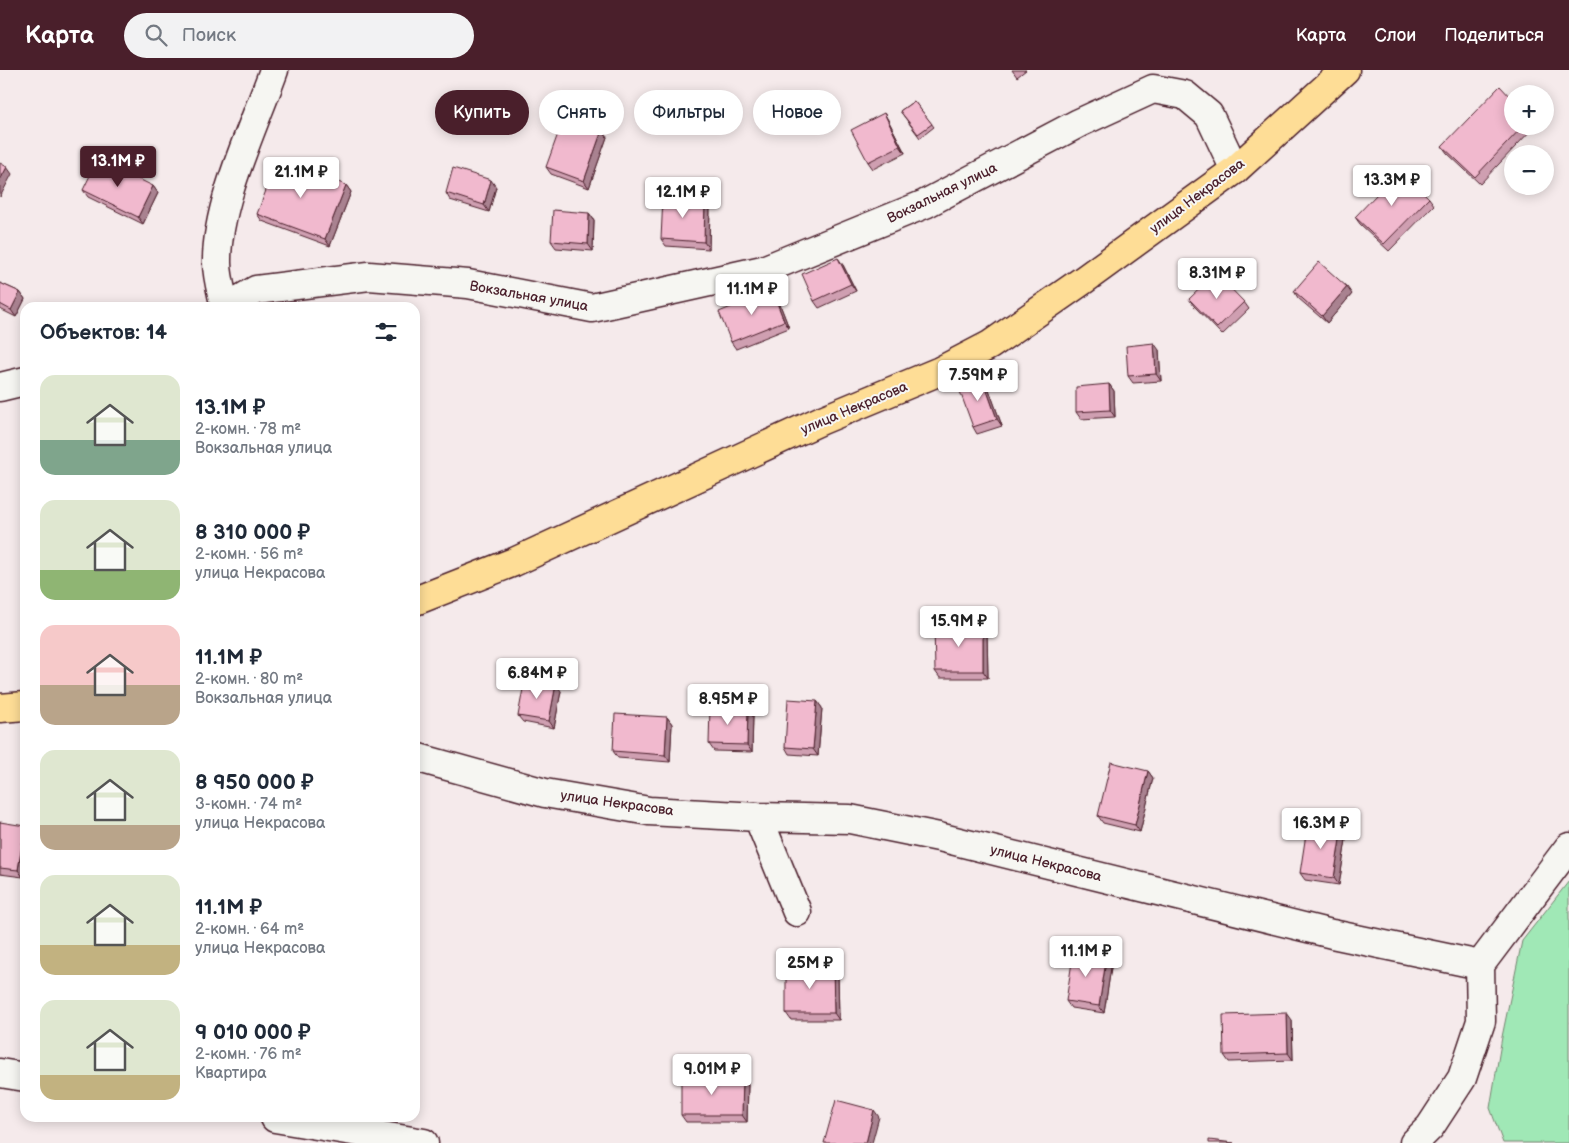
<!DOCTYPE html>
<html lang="ru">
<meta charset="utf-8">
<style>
:root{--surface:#fff;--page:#f2f2f3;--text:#1f2937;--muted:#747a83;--accent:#4a1f2b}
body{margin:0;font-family:"Balsamiq Sans",sans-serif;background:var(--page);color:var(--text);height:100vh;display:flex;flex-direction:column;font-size:19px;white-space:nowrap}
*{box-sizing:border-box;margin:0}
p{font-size:16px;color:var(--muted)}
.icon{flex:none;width:28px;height:28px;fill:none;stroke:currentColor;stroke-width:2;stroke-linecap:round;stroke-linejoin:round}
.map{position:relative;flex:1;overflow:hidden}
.details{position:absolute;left:20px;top:232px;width:400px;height:820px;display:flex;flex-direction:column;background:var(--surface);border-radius:15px;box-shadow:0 2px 12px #0003}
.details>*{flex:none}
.banner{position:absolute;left:435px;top:20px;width:475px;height:45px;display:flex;gap:10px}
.controls{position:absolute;left:1504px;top:15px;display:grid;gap:10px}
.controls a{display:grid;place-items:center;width:50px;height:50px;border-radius:50%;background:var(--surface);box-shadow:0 2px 12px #0003;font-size:25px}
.price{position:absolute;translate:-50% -42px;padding:0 11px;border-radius:5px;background:#fff;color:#222;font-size:16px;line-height:32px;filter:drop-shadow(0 1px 2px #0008)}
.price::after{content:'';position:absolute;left:50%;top:30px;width:15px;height:11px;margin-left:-8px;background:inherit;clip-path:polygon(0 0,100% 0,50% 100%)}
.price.on{background:var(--accent);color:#fff}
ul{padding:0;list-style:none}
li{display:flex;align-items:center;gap:15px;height:125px;padding:0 20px}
li span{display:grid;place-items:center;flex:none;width:140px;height:100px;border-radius:15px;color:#555}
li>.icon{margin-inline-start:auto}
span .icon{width:60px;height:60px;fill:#fffc;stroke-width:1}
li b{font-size:21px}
h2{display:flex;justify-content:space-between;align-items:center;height:60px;padding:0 20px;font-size:21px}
.tag{padding:0 18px;border-radius:22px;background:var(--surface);box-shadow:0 2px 12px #0003;font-size:18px;line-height:45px}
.tag.on{background:var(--accent);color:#fff}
header{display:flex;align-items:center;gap:30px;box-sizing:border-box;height:70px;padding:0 25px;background:var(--accent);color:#fff}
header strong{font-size:24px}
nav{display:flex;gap:28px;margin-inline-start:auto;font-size:18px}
.search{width:350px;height:45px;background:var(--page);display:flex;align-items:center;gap:12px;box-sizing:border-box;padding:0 18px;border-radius:28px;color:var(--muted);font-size:19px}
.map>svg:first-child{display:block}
.green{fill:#a0e8b6;stroke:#758470}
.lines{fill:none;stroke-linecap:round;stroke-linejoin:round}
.minor-casing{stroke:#4a1f2b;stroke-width:31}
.major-casing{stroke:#4a1f2b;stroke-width:31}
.minor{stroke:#f6f6f2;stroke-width:28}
.major{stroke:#fedd96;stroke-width:28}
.wall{fill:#cf9fb1;stroke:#4a1f2b}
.shaded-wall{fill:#a98290;stroke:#4a1f2b}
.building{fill:#f1b9ce;stroke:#4a1f2b}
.labels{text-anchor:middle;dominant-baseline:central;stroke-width:4;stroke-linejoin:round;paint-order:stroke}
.street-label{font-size:14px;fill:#4a1f2b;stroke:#f6f6f2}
</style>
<header>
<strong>Карта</strong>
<div class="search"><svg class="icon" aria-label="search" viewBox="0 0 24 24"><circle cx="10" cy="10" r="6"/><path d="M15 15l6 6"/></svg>Поиск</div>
<nav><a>Карта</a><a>Слои</a><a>Поделиться</a></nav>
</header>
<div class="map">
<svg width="1569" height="1073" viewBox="0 0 1569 1073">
<rect width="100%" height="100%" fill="#f5eaeb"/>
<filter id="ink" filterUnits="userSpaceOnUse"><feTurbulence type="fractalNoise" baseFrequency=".02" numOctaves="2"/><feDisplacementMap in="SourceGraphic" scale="10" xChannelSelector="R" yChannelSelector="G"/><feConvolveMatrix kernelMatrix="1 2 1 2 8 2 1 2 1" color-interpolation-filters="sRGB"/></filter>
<g filter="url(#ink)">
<path class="green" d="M1569,811V1073H1503L1490,1038L1502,967L1522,871Z"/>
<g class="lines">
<g class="minor-casing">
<path id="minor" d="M225,238C222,223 217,207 217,193C216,134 254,56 274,0
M226,238L256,220L369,206L468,214L592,238L763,200L925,134L1079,53L1153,19L1185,25L1209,45L1235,100
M0,317L25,311
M415,687L545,723L649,741L758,747L850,749L939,767L1332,864L1480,895
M758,747L797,842
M1480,895L1569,777
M0,1003L25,1007
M275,1048L424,1073
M1414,1073L1430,1057L1462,1008L1481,951L1480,895"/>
</g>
<g class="major-casing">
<path id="major" d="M415,531L514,492L822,350L940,301L990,275L1085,209L1235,100L1345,0
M0,638L25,636"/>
</g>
<use href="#minor" class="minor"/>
<use href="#major" class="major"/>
</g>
<path class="wall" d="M1012,0H1026L1017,7Z
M914,31L934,57L920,68L900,41Z
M884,43L888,50L905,83L873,99L868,92Z
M1512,56H1535L1480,114L1447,83L1442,76Z
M602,60L607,67L589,118L551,104L546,97Z
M346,115L351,122L330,176L262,151L257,144Z
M153,116L158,123L143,154L88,127L83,120Z
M496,117L489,142L450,130L446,123Z
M1429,128L1434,135L1389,181L1360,154L1355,147Z
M710,136L709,179L666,176L661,169Z
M589,143L594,150L593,181L556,178L551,171Z
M843,195L856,221L819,238L814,231Z
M0,213L20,222L25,229L16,247L0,239Z
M772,220L777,227L789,258L736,279L731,272Z
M1294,221L1352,224L1327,253L1298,228Z
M1189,229L1244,232L1249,239L1222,265L1194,236Z
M1159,280L1161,311L1133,313L1128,306Z
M982,307L987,314L1002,356L977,364L973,357Z
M1109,314L1114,321L1115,347L1081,349L1076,342Z
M987,561L988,608H940L935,601Z
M561,621L554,658L523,652L518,646Z
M817,631L822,638L818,686L789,684L785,677Z
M753,645L752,682L714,681L709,674Z
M667,647L672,654L670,692L618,688L613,681Z
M1148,701L1153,708L1140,762L1103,753L1098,746Z
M0,752L23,807L0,804Z
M1347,763L1339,815L1305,810L1300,803Z
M1112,891L1104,943L1071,938L1066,931Z
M833,896L838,903L839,950H791L786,943Z
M1292,950L1293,990L1229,992L1224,985Z
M748,1014L747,1052H686L681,1045Z"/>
<path class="shaded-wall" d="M884,43L888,50L905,83L900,76Z
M602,60L607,67L589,118L584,111Z
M7,97L12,104L0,127V110Z
M491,110L496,117L489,142L484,135Z
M346,115L351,122L330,176L325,169Z
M153,116L158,123L143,154L138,147Z
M705,129L710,136L709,179L704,172Z
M589,143L594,150L593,181L588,174Z
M838,188L843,195L856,221L851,214Z
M1347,217L1352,224L1327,253L1322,246Z
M772,220L777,227L789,258L784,251Z
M20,222L25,229L16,247L11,240Z
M1154,273L1159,280L1161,311L1156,304Z
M982,307L987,314L1002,356L997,349Z
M1109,314L1114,321L1115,347L1110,340Z
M983,554L987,561L988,608L983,601Z
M556,614L561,621L554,658L549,651Z
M817,631L822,638L818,686L813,679Z
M748,638L753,645L752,682L747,675Z
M667,647L672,654L670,692L665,685Z
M1148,701L1153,708L1140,762L1135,755Z
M1342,756L1347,763L1339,815L1334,808Z
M25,760V797L23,807L18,800Z
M1107,884L1112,891L1104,943L1099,936Z
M833,896L838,903L839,950L834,943Z
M1287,943L1292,950L1293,990L1288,983Z
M743,1007L748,1014L747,1052L742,1045Z
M874,1040L879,1047L872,1073H866Z"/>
<path class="building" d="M1500,16L1512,29V56H1523L1475,107L1442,76Z
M914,31L932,54L918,64L900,41Z
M884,43L900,76L868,92L851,60Z
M564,47L602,60L584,111L546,97Z
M98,89L153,116L138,147L83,120Z
M278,89L346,115L325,169L257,144Z
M0,93L7,97L0,110Z
M453,98L491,110L484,135L446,123Z
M1400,100L1429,128L1384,174L1355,147Z
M663,127L705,129L704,172L661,169Z
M553,140L589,143L588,174L551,171Z
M838,188L851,214L814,231L802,204Z
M1319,192L1347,217L1322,246L1294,221Z
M1216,203L1244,232L1217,258L1189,229Z
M0,213L20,222L11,240L0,234Z
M772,220L784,251L731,272L719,242Z
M1154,273L1156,304L1128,306L1126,276Z
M982,307L997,349L973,357L958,316Z
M1109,314L1110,340L1076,342V317Z
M983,554V601H935L934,555Z
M525,608L556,614L549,651L518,646Z
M788,629L817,631L813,679L785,677Z
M710,636L748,638L747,675L709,674Z
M615,644L667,647L665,685L613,681Z
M1111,692L1148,701L1135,755L1098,746Z
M1308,751L1342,756L1334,808L1300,803Z
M0,752L25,756L18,800L0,798Z
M1074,879L1107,884L1099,936L1066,931Z
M786,896H833L834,943H786Z
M1287,943L1288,983L1224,985L1223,945Z
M681,1007H743L742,1045H681Z
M836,1030L874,1040L866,1073H824Z
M1209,1070L1234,1073H1209Z"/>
</g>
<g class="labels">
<g class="street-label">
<text transform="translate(942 123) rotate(-26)">Вокзальная улица</text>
<text transform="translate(1197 126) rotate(-37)">улица Некрасова</text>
<text transform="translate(529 226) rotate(10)">Вокзальная улица</text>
<text transform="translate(854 338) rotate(-23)">улица Некрасова</text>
<text transform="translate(617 733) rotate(8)">улица Некрасова</text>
<text transform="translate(1046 793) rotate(14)">улица Некрасова</text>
</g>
</g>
</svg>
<div class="controls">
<a>+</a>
<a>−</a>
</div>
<b class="price on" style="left:118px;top:118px">13.1M ₽</b>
<b class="price" style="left:301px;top:129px">21.1M ₽</b>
<b class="price" style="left:1392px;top:137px">13.3M ₽</b>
<b class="price" style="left:683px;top:149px">12.1M ₽</b>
<b class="price" style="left:1217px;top:230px">8.31M ₽</b>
<b class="price" style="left:752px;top:246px">11.1M ₽</b>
<b class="price" style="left:978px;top:332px">7.59M ₽</b>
<b class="price" style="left:959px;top:578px">15.9M ₽</b>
<b class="price" style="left:537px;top:630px">6.84M ₽</b>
<b class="price" style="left:728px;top:656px">8.95M ₽</b>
<b class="price" style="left:1321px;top:780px">16.3M ₽</b>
<b class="price" style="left:1086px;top:908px">11.1M ₽</b>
<b class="price" style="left:810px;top:920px">25M ₽</b>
<b class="price" style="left:712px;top:1026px">9.01M ₽</b>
<div class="banner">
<a class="tag on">Купить</a>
<a class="tag">Снять</a>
<a class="tag">Фильтры</a>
<a class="tag">Новое</a>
</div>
<section class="details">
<h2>Объектов: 14<svg class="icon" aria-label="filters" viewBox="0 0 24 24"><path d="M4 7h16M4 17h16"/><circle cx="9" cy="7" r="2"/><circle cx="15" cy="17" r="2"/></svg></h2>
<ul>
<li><span style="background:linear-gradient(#dfe7d0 65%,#7fa58c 0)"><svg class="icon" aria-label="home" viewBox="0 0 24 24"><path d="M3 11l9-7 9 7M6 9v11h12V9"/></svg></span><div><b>13.1M ₽</b><p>2-комн. · 78 m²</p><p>Вокзальная улица</p></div></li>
<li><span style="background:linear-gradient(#dfe7d0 70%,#8fb573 0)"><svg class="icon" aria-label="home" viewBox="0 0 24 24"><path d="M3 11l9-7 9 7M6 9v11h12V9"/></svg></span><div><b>8 310 000 ₽</b><p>2-комн. · 56 m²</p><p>улица Некрасова</p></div></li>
<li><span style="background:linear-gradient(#f6c9c9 60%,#b9a48a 0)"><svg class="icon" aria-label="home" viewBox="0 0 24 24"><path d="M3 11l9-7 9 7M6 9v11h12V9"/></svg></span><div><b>11.1M ₽</b><p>2-комн. · 80 m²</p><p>Вокзальная улица</p></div></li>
<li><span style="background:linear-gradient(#dfe7d0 75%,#b9a48a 0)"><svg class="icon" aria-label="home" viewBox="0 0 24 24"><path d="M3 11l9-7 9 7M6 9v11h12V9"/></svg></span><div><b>8 950 000 ₽</b><p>3-комн. · 74 m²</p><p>улица Некрасова</p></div></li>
<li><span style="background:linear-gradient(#dfe7d0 70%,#c2b280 0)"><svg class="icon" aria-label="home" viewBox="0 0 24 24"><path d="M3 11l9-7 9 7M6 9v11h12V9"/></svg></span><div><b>11.1M ₽</b><p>2-комн. · 64 m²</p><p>улица Некрасова</p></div></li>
<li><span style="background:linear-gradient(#dfe7d0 75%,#c2b280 0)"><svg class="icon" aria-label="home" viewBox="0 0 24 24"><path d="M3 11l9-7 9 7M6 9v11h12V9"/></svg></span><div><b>9 010 000 ₽</b><p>2-комн. · 76 m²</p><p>Квартира</p></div></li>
</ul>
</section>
</div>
